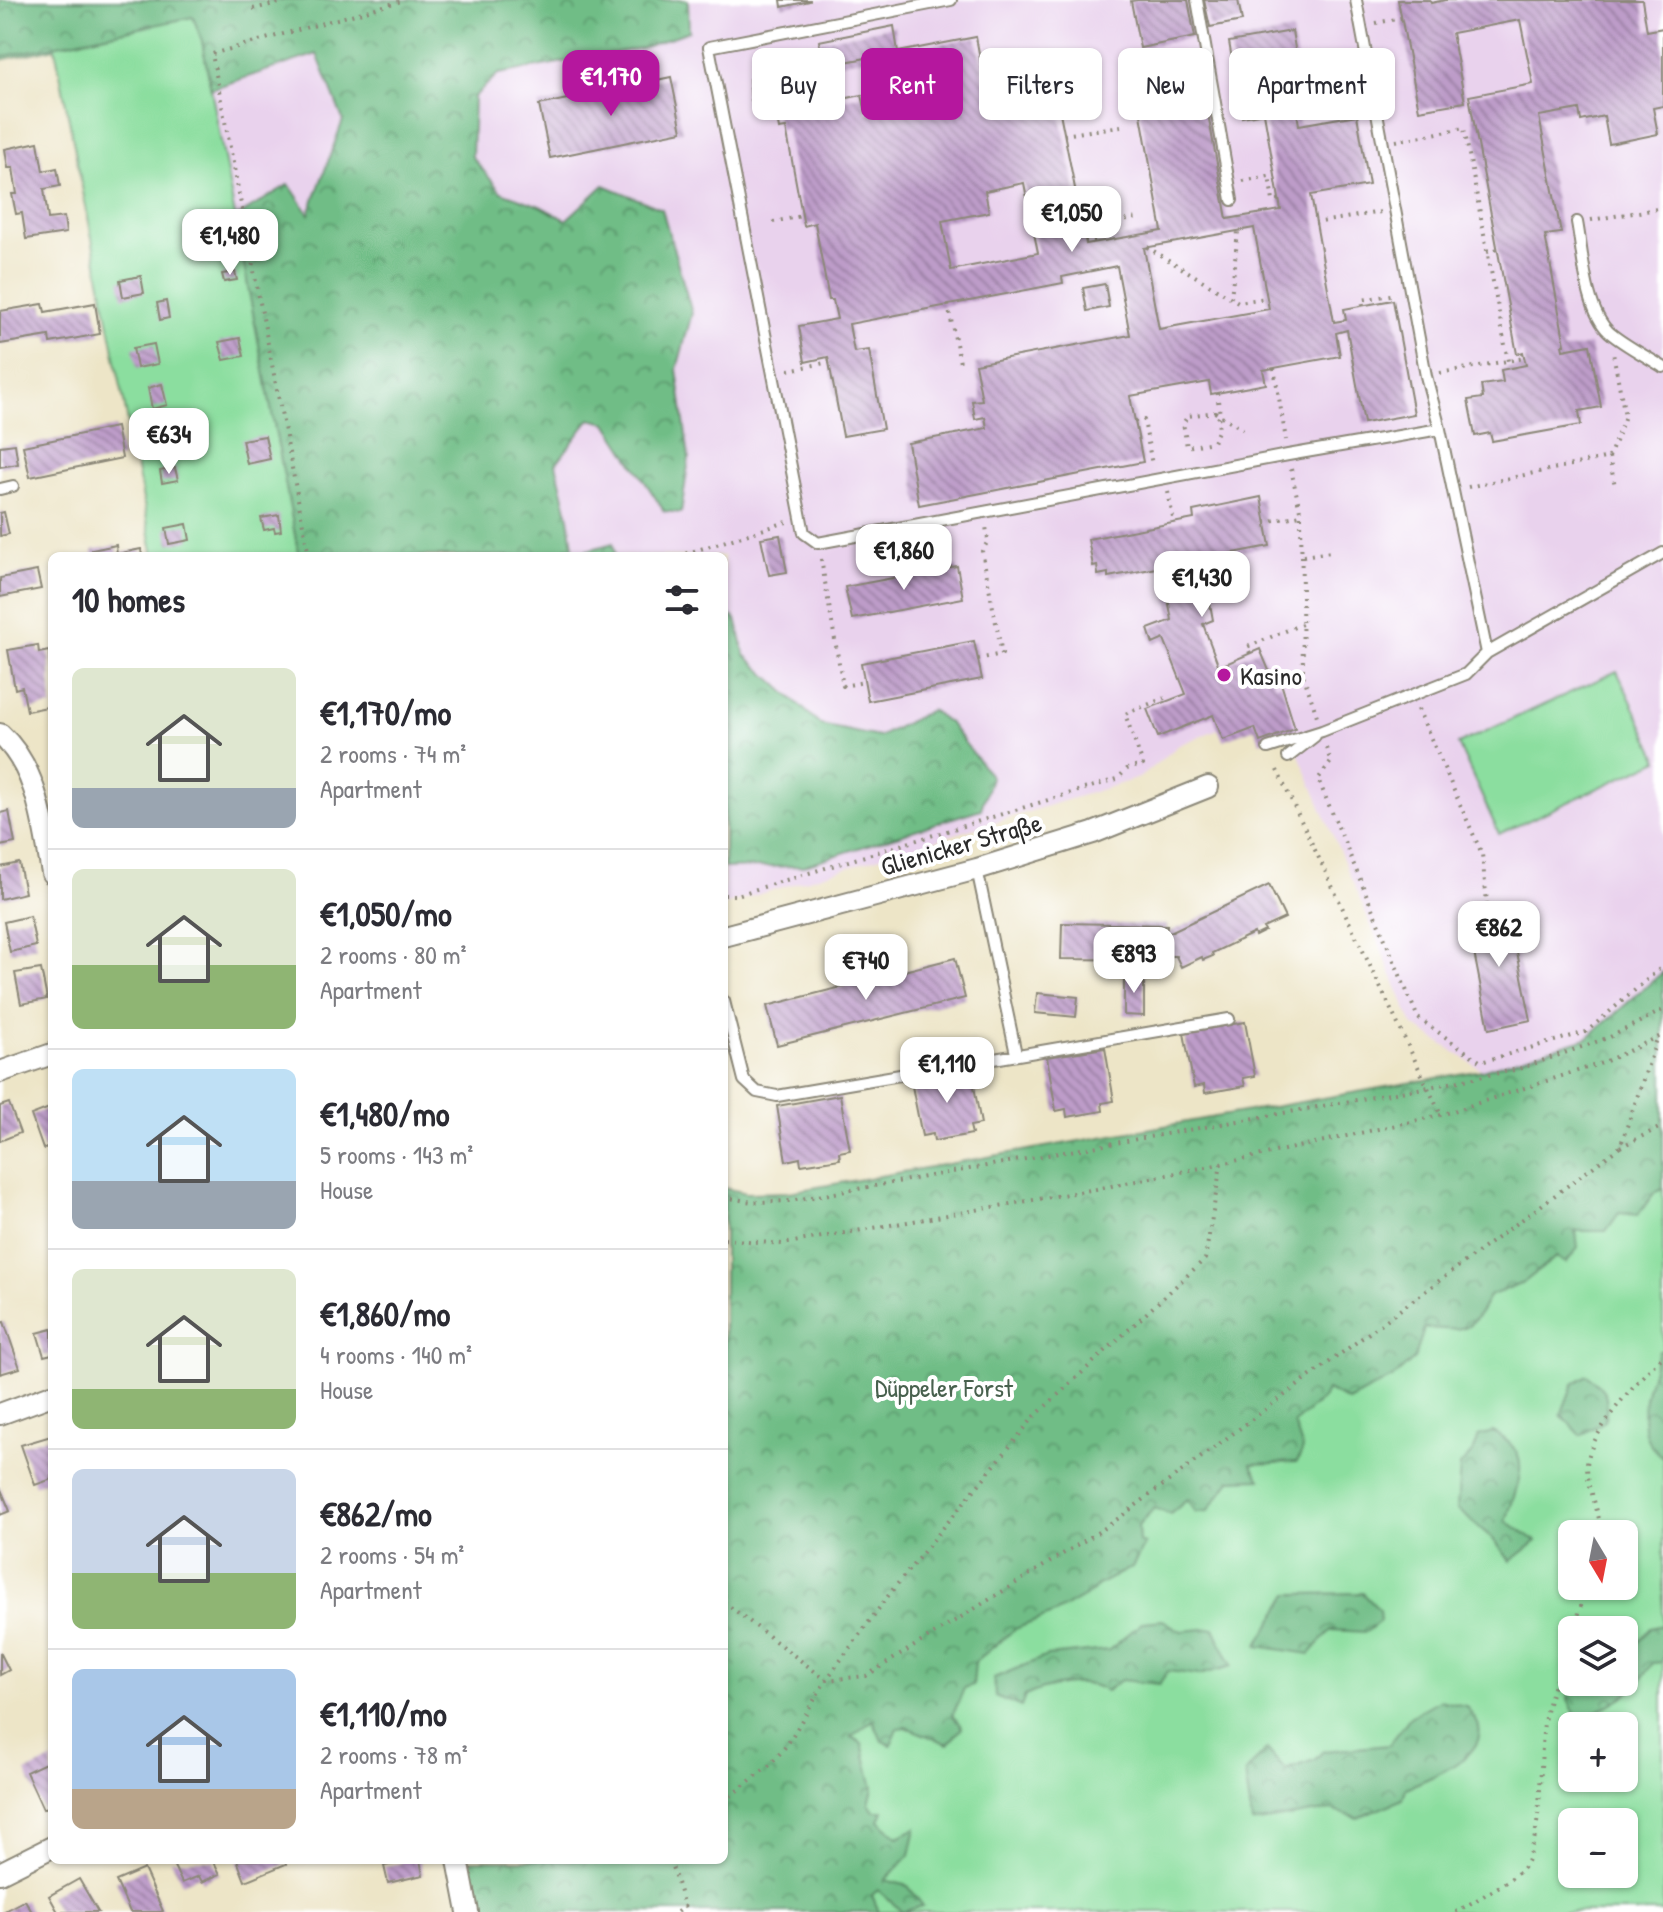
<!DOCTYPE html>
<meta charset="utf-8">
<style>
:root{--surface:#fff;--page:#f7f7f7;--text:#2b2b33;--muted:#7c7c81;--line:#e1e1e2;--accent:#b5179e}
body{margin:0;font-family:"Patrick Hand",sans-serif;background:var(--page);color:var(--text);height:100vh;display:flex;flex-direction:column;font-size:30px;white-space:nowrap}
*{box-sizing:border-box;margin:0}
p{font-size:26px;color:var(--muted)}
.icon{flex:none;width:44px;height:44px;fill:none;stroke:currentColor;stroke-width:2;stroke-linecap:round;stroke-linejoin:round}
.map{position:relative;flex:1;overflow:hidden}
.details{position:absolute;left:48px;top:552px;width:680px;height:1312px;display:flex;flex-direction:column;background:var(--surface);border-radius:12px;box-shadow:0 2px 6px #0004}
.details>*{flex:none}
.top-card{position:absolute;left:752px;top:48px;width:760px;height:72px;display:flex;gap:16px}
.needle{width:52px;rotate:170deg}
.buttons{position:absolute;left:1558px;top:1520px;display:grid;gap:16px}
.buttons a{display:grid;place-items:center;width:80px;height:80px;border-radius:12px;background:var(--surface);box-shadow:0 2px 6px #0004;font-size:40px}
.price{position:absolute;translate:-50% -68px;padding:0 18px;border-radius:16px;background:#fff;color:#222;font-size:26px;line-height:52px;filter:drop-shadow(0 2px 4px #0008)}
.price::after{content:'';position:absolute;left:50%;top:48px;width:24px;height:18px;margin-left:-12px;background:inherit;clip-path:polygon(0 0,100% 0,50% 100%)}
.price.on{background:var(--accent);color:#fff}
ul{padding:0;list-style:none}
li{display:flex;align-items:center;gap:24px;height:200px;padding:0 24px}
li+li{border-top:2px solid var(--line)}
li span{display:grid;place-items:center;flex:none;width:224px;height:160px;border-radius:12px;color:#555}
li>.icon{margin-inline-start:auto}
span .icon{width:96px;height:96px;fill:#fffc;stroke-width:1}
li b{font-size:34px}
h2{display:flex;justify-content:space-between;align-items:center;height:96px;padding:0 24px;font-size:34px}
.pill{padding:0 28px;border-radius:12px;background:var(--surface);box-shadow:0 2px 6px #0004;font-size:28px;line-height:72px}
.pill.on{background:var(--accent);color:#fff}
.map>svg:first-child{display:block}
.built{fill:#e9d2ed}
.green{fill:#8bde9f;stroke:#5b8465;stroke-width:2;fill-rule:evenodd}
.forest{fill:url(#forest-crowns);stroke:#4e7458;stroke-width:2}
.building{fill:url(#building-back-hatch);fill-rule:evenodd}
.lines{fill:none;stroke-linecap:round;stroke-linejoin:round}
.service-casing{stroke:#8c8879;stroke-width:14}
.minor-casing{stroke:#8c8879;stroke-width:24}
.path{stroke:#8c8879;stroke-width:4;stroke-dasharray:2 6;stroke-linecap:butt}
.service{stroke:#fff;stroke-width:10}
.minor{stroke:#fff;stroke-width:20}
.poi-dot{fill:#b5179e;stroke:#fff;stroke-width:3}
.labels{text-anchor:middle;dominant-baseline:central;stroke-width:8;stroke-linejoin:round;paint-order:stroke}
.poi-label{font-size:26px;fill:#2b2b2b;stroke:#fff;text-anchor:start}
.street-label{font-size:26px;fill:#2b2b2b;stroke:#fff}
.park-label{font-size:26px;fill:#48614e;stroke:#fff}
</style>
<div class="map">
<svg width="1663" height="1912" viewBox="0 0 1663 1912">
<defs>
<pattern id="forest-crowns" width="20" height="18" patternUnits="userSpaceOnUse" patternTransform="scale(2)"><rect width="20" height="18" fill="#70bd86"/><path d="M2 6a3 3 0 1 1 6 0M12 15a3 3 0 1 1 6 0" fill="none" stroke="#5c9a6e"/></pattern>
<pattern id="building-back-hatch" width="6" height="6" patternUnits="userSpaceOnUse" patternTransform="scale(2)"><rect width="6" height="6" fill="#bd9cc9"/><path d="M-1 5l2 2M0 0l6 6M5-1l2 2" fill="none" stroke="#9a7fa3"/></pattern>
</defs>
<rect width="100%" height="100%" fill="#fff"/>
<filter id="ink" filterUnits="userSpaceOnUse"><feTurbulence type="fractalNoise" baseFrequency=".0125" numOctaves="2"/><feDisplacementMap in="SourceGraphic" scale="16" xChannelSelector="R" yChannelSelector="G"/><feConvolveMatrix kernelMatrix="1 2 1 2 8 2 1 2 1" color-interpolation-filters="sRGB"/></filter>
<filter id="wash" filterUnits="userSpaceOnUse"><feTurbulence type="fractalNoise" baseFrequency=".006" numOctaves="4" result="noise"/><feDisplacementMap in="SourceGraphic" scale="32" xChannelSelector="R" yChannelSelector="G"/><feGaussianBlur stdDeviation="1.8" result="paint"/><feColorMatrix in="noise" values="0 0 0 0 0 0 0 0 0 0 0 0 0 0 0 0 0 1.4 0 .05"/><feComposite in="paint" operator="in"/></filter>
<g filter="url(#wash)">
<rect width="100%" height="100%" fill="#ede5c7"/>
<path class="built" d="M359,0H1663V972L1587,1038L1482,1070L1413,1025L1289,731L1260,742L1255,728L1223,740L1218,729L1179,745L1139,778L724,905V556H299L202,41Z"/>
<path class="green" d="M0,0H359L202,41L299,556H154L55,48L0,60Z
M1617,671L1659,760L1499,834L1458,744Z
M1663,1159V1912H865L807,1746ZM1572,1534H1624V1586H1572ZM1572,1630H1624V1682H1572ZM1572,1726H1624V1778H1572ZM1572,1822H1624V1874H1572Z"/>
<path class="forest" d="M0,0H688L689,31L642,48L498,74L474,97L472,157L501,192L540,206L566,220L604,185L662,209L692,313L677,369L689,458L681,513L664,511L607,423L590,419L556,464L569,518L574,554L613,543L615,556H299L235,218L289,184L309,214L343,120L317,54L211,89L202,41L193,17L0,57Z
M724,611L736,619L745,655L821,725L879,737L931,710L950,724L991,777L981,809L802,866L724,868Z
M1663,972V1189L1655,1192L1638,1215L1619,1213L1606,1231H1576L1578,1248L1566,1263L1556,1257L1523,1283L1489,1296C1472,1334 1462,1330 1424,1328L1415,1358L1394,1377L1348,1401L1327,1390L1324,1397L1294,1423L1303,1450L1297,1462L1251,1464L1260,1479L1231,1480L1208,1511L1196,1512L1187,1500L1170,1514L1154,1508L1138,1526L1139,1542L1145,1544L1132,1567L1098,1585L1093,1591L1055,1613L1015,1629L975,1662L973,1685L964,1688L953,1715L962,1728L948,1744L906,1727L898,1728L891,1745L882,1741L873,1720L851,1737L862,1743L873,1788L869,1804L874,1811H883L879,1821L898,1837L916,1828L910,1855L885,1880L908,1886L923,1906L902,1912L878,1890L872,1895L879,1912H480L470,1860H724V1188L747,1193L789,1192L1482,1070L1587,1038Z
M1663,1350V1458C1659,1454 1653,1449 1650,1444C1634,1420 1650,1376 1659,1351Z
M1587,1375C1608,1391 1608,1395 1605,1421L1581,1435L1561,1415L1573,1384Z
M1493,1432C1537,1454 1517,1484 1506,1521L1537,1541L1511,1561L1492,1538L1457,1509L1460,1466L1472,1453L1478,1436Z
M1363,1593L1379,1610L1380,1621L1366,1632L1331,1630L1310,1654L1257,1646L1289,1594Z
M1163,1620L1181,1631L1214,1628L1232,1666L1199,1675L1168,1671L1159,1684L1121,1680L1106,1691C1086,1677 1046,1686 1025,1696L1021,1707L995,1696L994,1678L1047,1656L1109,1650L1143,1622Z
M1663,1625V1662L1653,1663C1632,1695 1618,1701 1585,1717L1575,1714L1568,1699L1573,1682H1624V1658L1651,1628Z
M1439,1700L1466,1706C1469,1712 1478,1720 1479,1727C1486,1758 1427,1779 1406,1788L1403,1799L1358,1818L1331,1810L1252,1823L1245,1773L1267,1749L1285,1770L1315,1760L1323,1751L1389,1745L1410,1717Z"/>
<g id="blocks">
<path class="building" d="M781,0H810V1L782,7Z
M1137,0H1188L1195,37L1140,48L1131,1Z
M1204,0H1238L1242,21L1210,27Z
M1398,0H1430L1431,3L1445,0H1642L1647,31L1663,28V106L1653,108L1658,134L1609,144L1604,116L1581,121L1579,109L1539,116L1561,233L1545,235L1565,345H1562L1563,350L1590,345L1601,407L1579,411L1581,425L1492,441L1490,433L1475,436L1468,400L1483,398L1481,385L1503,382L1501,370L1526,365L1523,352L1517,354L1469,96L1533,84L1520,20L1452,33L1465,102L1419,110Z
M894,26L898,52L976,37L985,85L1052,72L1086,244L1162,231L1138,98L1203,86L1227,219L1281,210L1264,113L1242,117L1229,42L1292,31L1305,106L1296,107L1299,125L1357,115L1369,185L1311,195L1334,322L1346,320L1344,309L1393,300L1414,414L1364,423L1347,330L1336,333L1340,356L1263,370L1266,384L1211,394L1209,382L1130,396L1143,462L919,505L908,443L987,428L985,417L975,419L972,401L982,400L975,364L1130,335L1117,266L1062,277L1063,283L849,324L854,352L869,350L883,429L843,436L828,357L805,362L799,326L837,319L833,300H829L815,223L804,226L786,128L779,129L776,113L862,95L866,113L897,107L887,54L824,66L819,41ZM1024,183L1038,253L951,270L942,221L989,212L985,191ZM1254,228L1269,309L1159,329L1144,248Z
M797,71L801,90L751,100L749,79Z
M671,77L682,131L550,158L539,105Z
M38,142L43,171L57,168L60,186L44,189L48,219L64,217L66,233L26,239L22,213L16,214L12,194H17L13,168H8L5,149Z
M235,272L237,280L224,282L222,274Z
M141,276L144,293L123,297L120,280Z
M1105,284L1109,307L1087,311L1083,288Z
M166,301L169,318L160,320L157,303Z
M95,303L100,334L50,343L49,336L0,344V311L43,304L45,312Z
M240,338L244,356L224,360L219,342Z
M154,344L158,364L137,368L133,348Z
M162,384L167,405L152,409L148,388Z
M116,427L122,458L30,477L23,446Z
M265,436L270,459L247,464L242,440Z
M15,444L18,464L0,467V446Z
M175,468L178,480L162,483L160,471Z
M1261,497L1270,546L1202,559L1213,620L1203,624L1219,667L1260,649L1275,685L1281,683L1295,729L1260,742L1255,728L1223,740L1213,715L1158,737L1147,709L1186,694L1164,639L1153,644L1148,629L1172,620L1162,567L1108,577V573L1098,575L1097,565L1093,566L1088,539L1194,519L1193,511Z
M4,512L9,534L0,536V513Z
M279,515L281,531L275,532L274,528L264,530L261,518Z
M187,524L190,540L169,544L166,528Z
M780,535L787,572L769,575L761,538Z
M116,545L117,554L141,549L142,556H94L92,550Z
M957,566L963,598L852,619L845,587Z
M37,571L41,589L0,597V578Z
M974,641L982,679L868,701L861,663Z
M38,645L39,653L49,651L52,706L27,711L22,687L15,689L8,650Z
M9,811L15,843L0,846V813Z
M19,863L25,893L0,899V867Z
M1269,885L1285,918L1263,928L1265,931L1255,936L1254,933L1212,953L1213,956L1203,960L1202,957L1181,967L1176,956H1166V960L1061,959L1062,923L1167,925L1166,934Z
M1508,909L1531,1020L1489,1029L1467,917Z
M30,916L36,946L10,952L4,922Z
M955,958L965,998L777,1045L767,1006Z
M41,969L47,999L21,1004L15,973Z
M1124,975H1144V1016L1124,1015Z
M1037,993L1078,997L1076,1017L1035,1013Z
M1245,1022L1255,1076L1243,1078L1245,1086L1205,1093L1204,1085L1194,1087L1184,1033Z
M1105,1048L1114,1101L1102,1103L1103,1111L1067,1117L1066,1109L1056,1111L1047,1057Z
M971,1070L981,1124L970,1126L972,1134L934,1141L933,1134L922,1136L911,1081Z
M840,1095L850,1150L839,1152L840,1159L801,1165L800,1158L786,1161L777,1106Z
M9,1103L20,1133L0,1141V1106Z
M52,1107V1146L43,1149L31,1115Z
M4,1322L20,1368L0,1374V1323Z
M52,1329V1354L44,1356L37,1333Z
M51,1436L52,1479L35,1485L21,1445Z
M0,1487L10,1511L0,1515Z
M0,1652L9,1670L0,1675Z
M52,1760V1805L43,1809L26,1772Z
M171,1860H213L220,1874L202,1882L199,1876L182,1883Z
M237,1860H285L286,1864L245,1881Z
M400,1860H420L423,1875L388,1883L384,1866L401,1863Z
M144,1869L163,1911L161,1912H130L116,1881Z
M79,1879L98,1912H58L49,1896Z
M25,1900L32,1912H3Z"/>
</g>
</g>
<g filter="url(#ink)">
<use href="#blocks" fill-opacity="0" stroke="#8c8879" stroke-width="2"/>
<g class="lines">
<g class="service-casing">
<path id="service" d="M951,0L709,47L804,533L818,543L1288,455L1440,429
M1197,0L1232,200
M1356,0L1426,376L1440,429L1487,653
M1577,222C1583,254 1585,309 1609,332C1624,345 1646,356 1663,367
M0,489L13,486
M1268,748L1322,731L1466,674L1487,653L1663,553
M1288,757L1315,736
M977,869L1016,1054
M724,1001L744,1080L757,1092L777,1096L1229,1019"/>
</g>
<g class="minor-casing">
<path id="minor" d="M0,734C38,768 43,825 52,873
M724,936L977,869L1093,833L1208,787
M0,1072L52,1054
M0,1414L52,1395
M458,1860L468,1912
M0,1873L52,1847"/>
</g>
<path class="path" d="M253,9L291,0
M1376,23L1401,18
M989,59C1009,55 1018,59 1029,77
M1064,135L1121,126
M1396,141L1464,128L1508,361
M1243,181L1269,176L1273,201L1279,200
M1591,220L1663,208
M773,222L802,216
M1315,223L1381,212
M1085,241L1095,240L1112,223L1138,218
M1147,247L1238,302L1267,298
M1487,252L1498,249
M1231,298L1238,231
M948,305L960,363
M1363,305L1362,300L1396,294
M1274,368L1286,440
M789,370L830,362
M1440,373L1524,358
M1217,393L1220,415L1243,429
M1215,412L1220,415L1218,419L1219,429L1213,442L1187,447L1183,423L1188,416Z
M1135,421L1144,420L1152,465
M1609,457L1615,486
M1291,469L1301,515L1303,674L1317,716
M1468,487L1609,457L1625,416L1613,353
M1168,492L1174,523
M1265,522L1301,515
M309,556L212,54L405,0
M678,556L787,522
M1303,556L1331,552
M821,559L843,686L864,682
M1250,653L1247,647L1302,624
M978,659L1002,654L982,551L988,541L986,526
M1418,709L1482,854L1488,913
M1326,748L1331,762L1318,779L1418,1018L1481,1062L1586,1032L1663,966
M1277,770L1441,1115
M724,895H737L1117,779L1127,769L1143,765L1125,714L1167,697
M1620,1147L1663,1126
M724,1197L752,1202L790,1201L1429,1087L1519,1069L1610,1037L1663,1010
M724,1239L782,1244L1096,1189L1221,1164L1441,1115L1602,1063L1663,1035
M1601,1534C1600,1511 1588,1490 1587,1467C1587,1435 1639,1377 1663,1357
M724,1602L826,1680L866,1676L1108,1526L1620,1147L1657,1039
M1574,1630L1587,1586
M724,1801L770,1765L787,1745L826,1680L894,1588L1034,1417L1205,1259L1221,1164
M670,1860L686,1912
M677,1912L685,1906
M1456,1912C1472,1902 1512,1881 1523,1868C1545,1838 1538,1755 1545,1717C1550,1689 1564,1662 1572,1635"/>
<use href="#service" class="service"/>
<use href="#minor" class="minor"/>
</g>
</g>
<circle class="poi-dot" cx="1224" cy="675" r="8"/>
<g class="labels">
<g class="poi-label">
<text x="1240" y="675">Kasino</text>
</g>
<g class="street-label">
<text transform="translate(961 844) rotate(-16)">Glienicker Straße</text>
</g>
<g class="park-label">
<text x="944" y="1387">Düppeler Forst</text>
</g>
</g>
</svg>
<div class="buttons">
<a><svg class="needle" viewBox="-14 -14 28 28"><path d="M0-13l5 13h-10z" fill="#e53935"/><path d="M0 13l5-13h-10z" fill="#7c7c81"/></svg></a>
<a><svg class="icon" aria-label="layers" viewBox="0 0 24 24"><path d="M12 4l9 5-9 5-9-5zM3 14l9 5 9-5"/></svg></a>
<a>+</a>
<a>−</a>
</div>
<b class="price on" style="left:611px;top:118px">€1,170</b>
<b class="price" style="left:1072px;top:254px">€1,050</b>
<b class="price" style="left:230px;top:277px">€1,480</b>
<b class="price" style="left:169px;top:476px">€634</b>
<b class="price" style="left:904px;top:592px">€1,860</b>
<b class="price" style="left:1202px;top:619px">€1,430</b>
<b class="price" style="left:1499px;top:969px">€862</b>
<b class="price" style="left:1134px;top:995px">€893</b>
<b class="price" style="left:866px;top:1002px">€740</b>
<b class="price" style="left:947px;top:1105px">€1,110</b>
<div class="top-card">
<a class="pill">Buy</a>
<a class="pill on">Rent</a>
<a class="pill">Filters</a>
<a class="pill">New</a>
<a class="pill">Apartment</a>
</div>
<section class="details">
<h2>10 homes<svg class="icon" aria-label="filters" viewBox="0 0 24 24"><path d="M4 7h16M4 17h16"/><circle cx="9" cy="7" r="2"/><circle cx="15" cy="17" r="2"/></svg></h2>
<ul>
<li><span style="background:linear-gradient(#dfe7d0 75%,#9aa5b1 0)"><svg class="icon" aria-label="home" viewBox="0 0 24 24"><path d="M3 11l9-7 9 7M6 9v11h12V9"/></svg></span><div><b>€1,170/mo</b><p>2 rooms · 74 m²</p><p>Apartment</p></div></li>
<li><span style="background:linear-gradient(#dfe7d0 60%,#8fb573 0)"><svg class="icon" aria-label="home" viewBox="0 0 24 24"><path d="M3 11l9-7 9 7M6 9v11h12V9"/></svg></span><div><b>€1,050/mo</b><p>2 rooms · 80 m²</p><p>Apartment</p></div></li>
<li><span style="background:linear-gradient(#bfe0f5 70%,#9aa5b1 0)"><svg class="icon" aria-label="home" viewBox="0 0 24 24"><path d="M3 11l9-7 9 7M6 9v11h12V9"/></svg></span><div><b>€1,480/mo</b><p>5 rooms · 143 m²</p><p>House</p></div></li>
<li><span style="background:linear-gradient(#dfe7d0 75%,#8fb573 0)"><svg class="icon" aria-label="home" viewBox="0 0 24 24"><path d="M3 11l9-7 9 7M6 9v11h12V9"/></svg></span><div><b>€1,860/mo</b><p>4 rooms · 140 m²</p><p>House</p></div></li>
<li><span style="background:linear-gradient(#c9d6e8 65%,#8fb573 0)"><svg class="icon" aria-label="home" viewBox="0 0 24 24"><path d="M3 11l9-7 9 7M6 9v11h12V9"/></svg></span><div><b>€862/mo</b><p>2 rooms · 54 m²</p><p>Apartment</p></div></li>
<li><span style="background:linear-gradient(#a9c7e8 75%,#b9a48a 0)"><svg class="icon" aria-label="home" viewBox="0 0 24 24"><path d="M3 11l9-7 9 7M6 9v11h12V9"/></svg></span><div><b>€1,110/mo</b><p>2 rooms · 78 m²</p><p>Apartment</p></div></li>
</ul>
</section>
</div>
